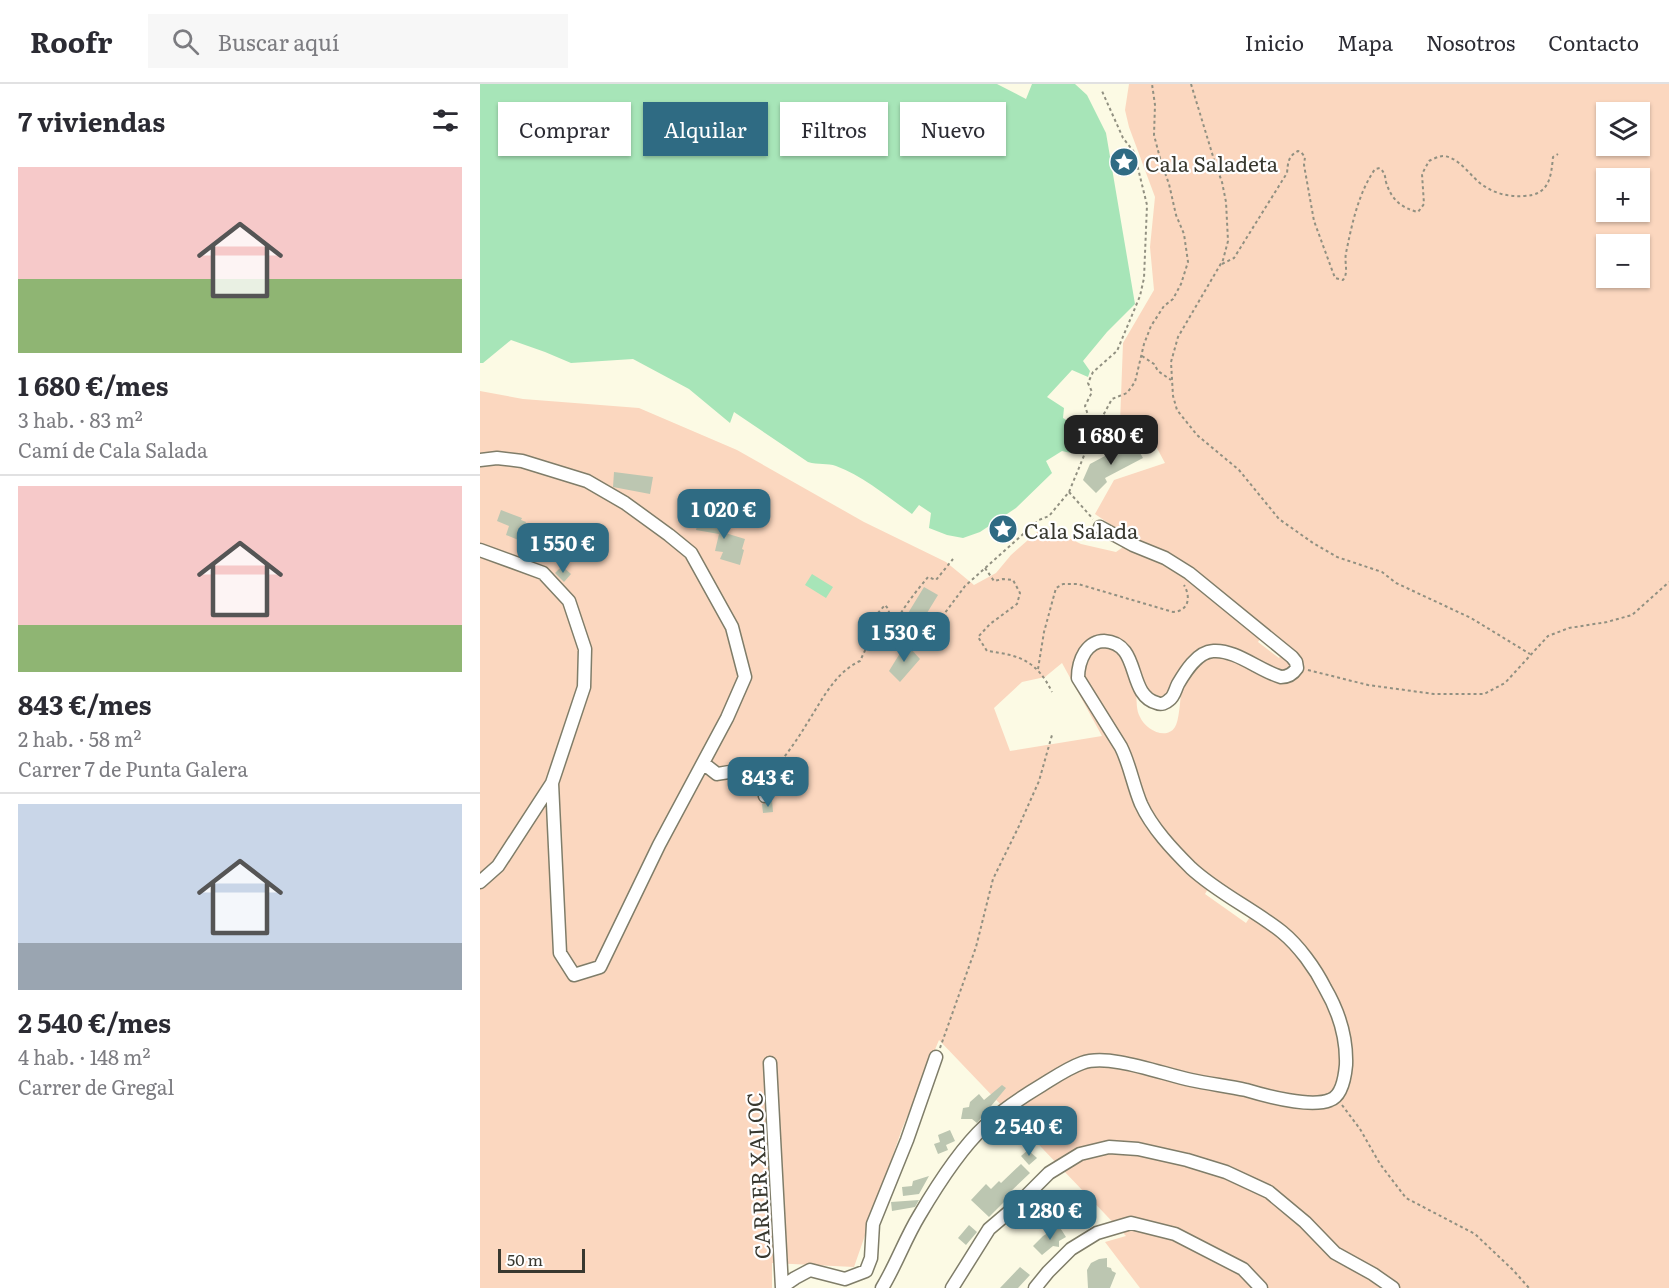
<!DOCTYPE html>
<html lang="es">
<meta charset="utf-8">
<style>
:root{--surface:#fff;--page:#f7f7f7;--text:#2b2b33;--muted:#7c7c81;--line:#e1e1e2;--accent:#2f6b83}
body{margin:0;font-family:Literata,serif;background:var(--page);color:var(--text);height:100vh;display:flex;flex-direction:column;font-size:22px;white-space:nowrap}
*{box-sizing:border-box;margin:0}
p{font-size:20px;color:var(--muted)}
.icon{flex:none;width:33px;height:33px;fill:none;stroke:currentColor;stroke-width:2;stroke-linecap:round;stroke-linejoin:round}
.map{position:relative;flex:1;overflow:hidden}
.drawer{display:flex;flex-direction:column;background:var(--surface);width:480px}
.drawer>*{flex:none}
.guide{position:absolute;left:18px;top:18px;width:570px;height:54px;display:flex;gap:12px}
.tools{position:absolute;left:1116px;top:18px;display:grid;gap:12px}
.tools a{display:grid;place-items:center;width:54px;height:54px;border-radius:0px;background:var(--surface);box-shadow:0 2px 4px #0004;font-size:30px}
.scale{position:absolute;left:18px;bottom:15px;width:87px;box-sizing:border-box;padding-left:6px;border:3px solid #38382f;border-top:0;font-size:16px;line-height:21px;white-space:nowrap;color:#38382f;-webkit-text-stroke:4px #fff;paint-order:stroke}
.price{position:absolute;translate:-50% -51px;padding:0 14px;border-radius:12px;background:var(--accent);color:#fff;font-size:20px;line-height:39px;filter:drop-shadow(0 2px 3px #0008)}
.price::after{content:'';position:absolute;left:50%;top:36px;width:18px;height:14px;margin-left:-9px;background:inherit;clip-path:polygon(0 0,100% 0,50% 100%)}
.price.on{background:#222;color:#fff}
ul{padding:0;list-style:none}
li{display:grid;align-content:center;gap:12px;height:318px;padding:0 18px}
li+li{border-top:2px solid var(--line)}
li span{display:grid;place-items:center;height:186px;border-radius:0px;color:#555}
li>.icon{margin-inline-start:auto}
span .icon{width:108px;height:108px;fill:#fffc;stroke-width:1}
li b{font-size:26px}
h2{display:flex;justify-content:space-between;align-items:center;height:72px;padding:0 18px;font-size:26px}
.pill{padding:0 21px;border-radius:0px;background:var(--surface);box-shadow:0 2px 4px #0004;font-size:21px;line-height:54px}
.pill.on{background:var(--accent);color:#fff}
header{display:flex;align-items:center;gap:36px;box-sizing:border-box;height:84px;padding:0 30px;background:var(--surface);border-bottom:2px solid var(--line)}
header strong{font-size:28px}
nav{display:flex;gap:33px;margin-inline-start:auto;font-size:21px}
.search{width:420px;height:54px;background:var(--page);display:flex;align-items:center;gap:15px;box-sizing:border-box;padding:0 21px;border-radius:0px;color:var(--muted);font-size:22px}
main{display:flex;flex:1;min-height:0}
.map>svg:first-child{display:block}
.green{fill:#fbd7bf;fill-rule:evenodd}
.water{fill:#a7e5b8}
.building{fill:#bcc6b1}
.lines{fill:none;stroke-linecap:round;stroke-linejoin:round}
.minor-casing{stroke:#7f7d69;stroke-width:15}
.path{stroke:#919081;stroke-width:2;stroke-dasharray:3 3;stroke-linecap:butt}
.minor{stroke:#fff;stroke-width:12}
.labels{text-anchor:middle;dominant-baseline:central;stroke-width:4.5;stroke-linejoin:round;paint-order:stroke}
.poi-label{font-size:21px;fill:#38382f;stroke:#fff;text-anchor:start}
.street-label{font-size:21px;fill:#38382f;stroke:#fff}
</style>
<header>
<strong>Roofr</strong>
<div class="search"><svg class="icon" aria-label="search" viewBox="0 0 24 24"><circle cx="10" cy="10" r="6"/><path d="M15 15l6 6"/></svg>Buscar aquí</div>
<nav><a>Inicio</a><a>Mapa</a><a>Nosotros</a><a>Contacto</a></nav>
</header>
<main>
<section class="drawer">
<h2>7 viviendas<svg class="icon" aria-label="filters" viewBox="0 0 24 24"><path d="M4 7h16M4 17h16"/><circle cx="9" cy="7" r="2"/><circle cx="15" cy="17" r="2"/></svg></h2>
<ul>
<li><span style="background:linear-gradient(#f6c9c9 60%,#8fb573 0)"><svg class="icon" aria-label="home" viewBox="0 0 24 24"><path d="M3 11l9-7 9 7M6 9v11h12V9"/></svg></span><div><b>1 680 €/mes</b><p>3 hab. · 83 m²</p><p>Camí de Cala Salada</p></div></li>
<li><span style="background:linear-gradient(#f6c9c9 75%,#8fb573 0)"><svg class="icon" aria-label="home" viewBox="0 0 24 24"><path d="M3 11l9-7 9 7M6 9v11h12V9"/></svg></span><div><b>843 €/mes</b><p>2 hab. · 58 m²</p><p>Carrer 7 de Punta Galera</p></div></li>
<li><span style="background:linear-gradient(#c9d6e8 75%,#9aa5b1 0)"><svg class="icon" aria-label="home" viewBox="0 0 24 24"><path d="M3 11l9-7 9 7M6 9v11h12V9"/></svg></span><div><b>2 540 €/mes</b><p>4 hab. · 148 m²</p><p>Carrer de Gregal</p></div></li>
</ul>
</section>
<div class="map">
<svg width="1189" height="1204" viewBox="0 0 1189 1204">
<rect width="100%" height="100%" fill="#fcfae4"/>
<path class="green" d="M649,0H1189V1204H660L625,1158L646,1152L459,956L422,1045L374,1183L292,1179V1204H0V307L43,315L159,324L257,366L384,438L466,478L494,501L516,489L531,471L564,442L601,460L636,468L646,461L644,450L615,430L634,396L685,379L665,342L640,339L643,259L674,206L670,163L675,113L649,43L645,26ZM1126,28H1160V62H1126ZM1126,94H1160V128H1126ZM1126,160H1160V194H1126ZM782,552L803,568L799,574L778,558ZM582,579L622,652L530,667L514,624L542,598L565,593ZM656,609L691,620L701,610C700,618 699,637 695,643C686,657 665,645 660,633C656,626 657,617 656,609ZM729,803L770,833L766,839L725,810Z"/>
<path class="water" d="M0,0H517L546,15L552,0H595L607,11L626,49L655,220L627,248L603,277L610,287L608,293L592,286L567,313L584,324L583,334L599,344L601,366L591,369L582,367L566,377L572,389L536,424L500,448L483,454L467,451L449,444L451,429L439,421L432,430C409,414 382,391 356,382C348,379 338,381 328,378L254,328L250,339L209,305L153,275L91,279L65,268L31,256L3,279H0Z
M332,490L353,503L346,514L325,501Z"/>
<path class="building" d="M653,357L663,374L625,394L627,398L616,409L603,396L610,380Z
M134,388L173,393L170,410L133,403Z
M21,426L42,434L41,436L46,438L45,441L65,448L67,443L80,448L71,470L62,466L64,461L43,453L41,457L26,451L29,442L17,437Z
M219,433L244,437L242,448L265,455L262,465L264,466L260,481L240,475L243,468L235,467L239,450L216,446Z
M82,482L91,490L84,498L75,489Z
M444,503L458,511L436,547L422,539Z
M425,561L431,565L440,575L420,598L409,587Z
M292,716L293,728L283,729L282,720H287Z
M522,1001L526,1004L497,1039L492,1035H481L483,1024L489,1023L490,1018L499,1010L504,1016Z
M470,1046L475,1057L466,1061L468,1066L458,1070L454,1060L460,1058L458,1051Z
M548,1066L557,1074L549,1081L541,1072Z
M541,1080L550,1089L530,1108L532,1110L509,1133L491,1116L506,1100L511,1105L519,1097L521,1099Z
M449,1092L439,1110L423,1112L422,1103L432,1102L433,1097Z
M439,1116L435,1123L412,1127L411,1118Z
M489,1141L497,1148L486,1161L478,1154Z
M579,1142L586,1153L579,1157V1163L573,1162L562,1171L553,1162L563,1152Z
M627,1174V1183L631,1184L632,1187L636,1189L630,1204H608L607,1186L611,1179L619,1175Z
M540,1183L550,1191L538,1204H520Z"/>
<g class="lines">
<g class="minor-casing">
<path id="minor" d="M0,376L17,374L42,377L107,397L145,419L189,451L211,469L252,543L265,593L247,634L179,761L120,883L94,891L80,869L72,699
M0,466L63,489L89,517L105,565L104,603L72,699L18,782L0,798
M223,679L237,690C251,687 277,684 284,701C285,704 284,708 285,712
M290,979L302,1204
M302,1203L315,1194L330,1186L365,1195L386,1187L391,1174L393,1140L427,1056L456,973
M402,1204C416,1181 425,1155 439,1132C456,1103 480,1065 505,1042C522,1026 542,1013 562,1001C575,993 588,984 602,979C629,969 682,990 711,996C729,1000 748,1002 766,1006C786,1012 831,1024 850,1016C862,1012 865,992 866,981C867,953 859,928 845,904C835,884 819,862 802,848C773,825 738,809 711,784C693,766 672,744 661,720C653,701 650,681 641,663L598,594C598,584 600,576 605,568C610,561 616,557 624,557C662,559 646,611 677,619C681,621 686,619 689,616C694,613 695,606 698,600C705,588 717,568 733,567C755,565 780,587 801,593C808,593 813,590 817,584L816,578L812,573L709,489L685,474L653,461L620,443
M472,1204L509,1145L536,1122L569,1089L600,1070L629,1063L658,1065L707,1076L746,1088L789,1108L825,1138L855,1169L893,1190L913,1204
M555,1204L568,1188L591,1165L617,1149L651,1139L695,1150L763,1185L781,1204"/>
</g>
<path class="path" d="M711,0L735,79L742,98L746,118L748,157L743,176L698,253L691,278L693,312L697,326L717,351L759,386L799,435L833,459L857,473L902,488L916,499L991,534L1050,570
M742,180L754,174L807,89C808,79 808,72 818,67L821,68L825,73L824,81L834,137L855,194L863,196C869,188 864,179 866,169C872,140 878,110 895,85L900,84C905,89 905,92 906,98C911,115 921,124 938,128L944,120L942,90L949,77C953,75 959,72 963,72C980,73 991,94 1004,102C1016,110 1030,113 1044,112C1069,111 1071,94 1073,73L1078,70
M662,272L674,280L678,287L691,296
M612,343L619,339L632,315L647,309L655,298L664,260L671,242L684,222L693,215L701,200L708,178L704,150L696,131L689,100L681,78L674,51L675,21L672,0
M589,408L613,435
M505,484L514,497L523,495L533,496L540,509L537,520L510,540L498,553L507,567C540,571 557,577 572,608
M444,557L485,502L559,436L569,432L589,408L610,357L612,343L605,322L612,308L608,299L613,288L637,267L660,212L664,194L667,121L654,68L643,54L622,7
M558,585L564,548L576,504L583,500H598L693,528C709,527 711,513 704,501
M828,586L888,601L954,610H1004L1025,599L1068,552L1089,544L1127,538L1152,531L1189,498
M290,691C303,675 316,658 326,641C341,618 354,589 380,577L389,558L397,530L405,521L409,526L407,545L409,550C416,543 417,536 421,529C429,516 439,504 448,493L456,496L473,475
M460,964L496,863L513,795L539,742L559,697L572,651
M862,1021L880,1045L900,1080L926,1114L995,1150L1033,1186L1049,1204"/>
<use href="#minor" class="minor"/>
</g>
<defs>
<g id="sight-disc" transform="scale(1.5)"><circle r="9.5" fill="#2f6b83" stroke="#fff"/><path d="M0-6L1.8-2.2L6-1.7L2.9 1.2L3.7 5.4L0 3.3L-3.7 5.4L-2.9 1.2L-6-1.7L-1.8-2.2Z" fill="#fff"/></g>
</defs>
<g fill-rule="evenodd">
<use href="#sight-disc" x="644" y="78"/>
<use href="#sight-disc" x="523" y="445"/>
</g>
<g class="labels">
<g class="poi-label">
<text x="665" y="78">Cala Saladeta</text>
<text x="544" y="445">Cala Salada</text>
</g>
<g class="street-label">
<text transform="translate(277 1092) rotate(-93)">CARRER XALOC</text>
</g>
</g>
</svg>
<div class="tools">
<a><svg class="icon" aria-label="layers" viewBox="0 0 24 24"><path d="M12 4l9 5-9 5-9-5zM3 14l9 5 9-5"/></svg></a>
<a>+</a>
<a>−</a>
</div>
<div class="scale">50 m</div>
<b class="price on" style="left:631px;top:382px">1 680 €</b>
<b class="price" style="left:244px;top:456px">1 020 €</b>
<b class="price" style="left:83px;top:490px">1 550 €</b>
<b class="price" style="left:424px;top:579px">1 530 €</b>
<b class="price" style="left:288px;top:724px">843 €</b>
<b class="price" style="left:549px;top:1073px">2 540 €</b>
<b class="price" style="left:570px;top:1157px">1 280 €</b>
<div class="guide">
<a class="pill">Comprar</a>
<a class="pill on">Alquilar</a>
<a class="pill">Filtros</a>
<a class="pill">Nuevo</a>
</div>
</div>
</main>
